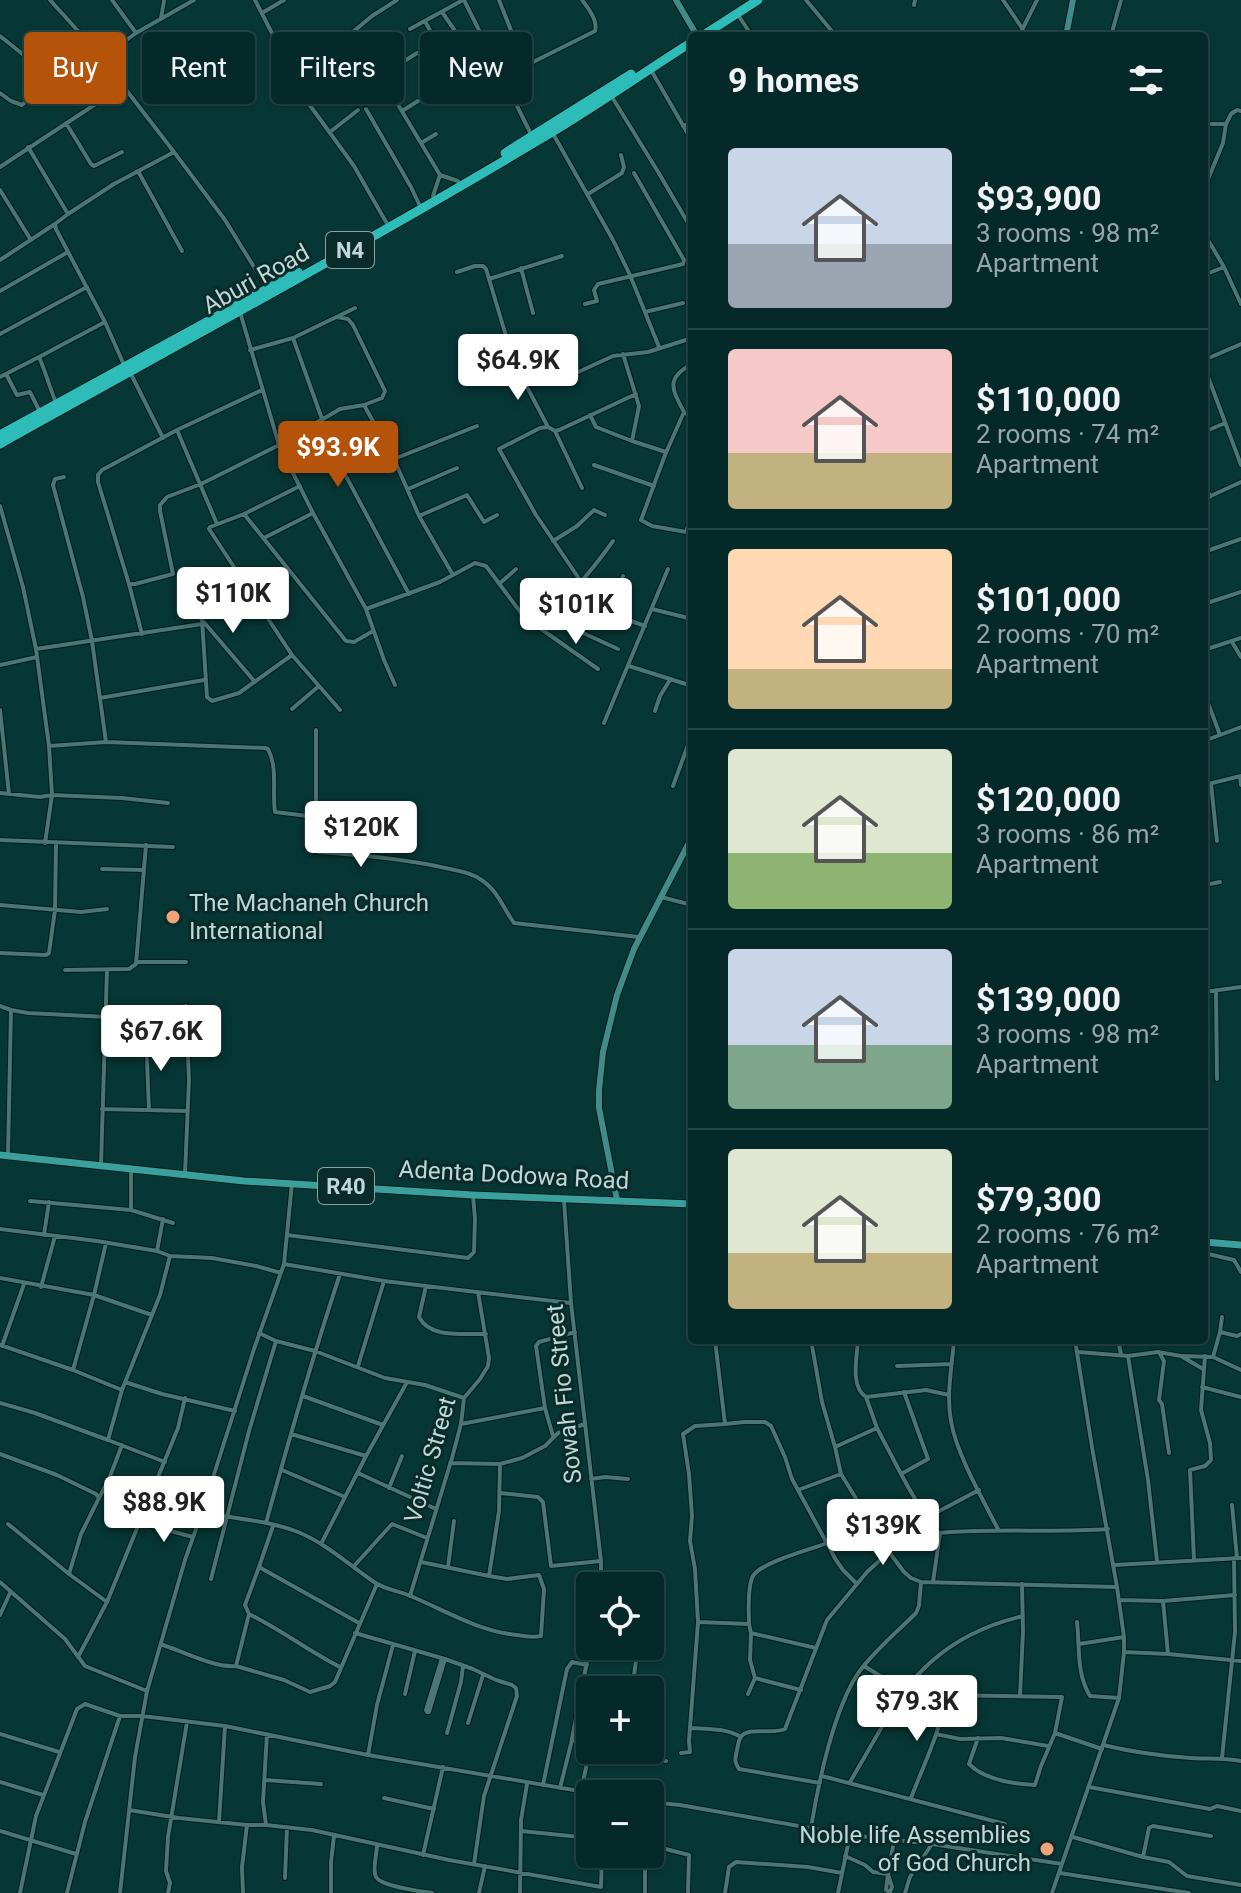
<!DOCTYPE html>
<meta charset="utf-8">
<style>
:root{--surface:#052928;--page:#0e3130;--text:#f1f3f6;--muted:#97a6a8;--line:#264545;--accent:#b45309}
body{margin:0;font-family:Roboto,sans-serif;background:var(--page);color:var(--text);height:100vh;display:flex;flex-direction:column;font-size:30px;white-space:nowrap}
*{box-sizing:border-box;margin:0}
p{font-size:26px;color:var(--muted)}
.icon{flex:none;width:44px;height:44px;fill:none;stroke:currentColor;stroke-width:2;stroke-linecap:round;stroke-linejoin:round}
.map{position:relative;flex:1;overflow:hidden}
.sheet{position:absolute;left:688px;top:32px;width:520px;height:1312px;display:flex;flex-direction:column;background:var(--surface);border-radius:8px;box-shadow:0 2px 6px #0004,0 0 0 2px var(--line)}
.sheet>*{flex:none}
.guide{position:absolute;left:24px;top:32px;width:544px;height:72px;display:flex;gap:16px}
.tools{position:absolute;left:576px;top:1572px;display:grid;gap:16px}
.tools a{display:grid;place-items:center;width:88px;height:88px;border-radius:8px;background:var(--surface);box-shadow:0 2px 6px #0004,0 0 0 2px var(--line);font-size:40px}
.price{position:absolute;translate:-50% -68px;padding:0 18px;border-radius:8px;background:#fff;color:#222;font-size:26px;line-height:52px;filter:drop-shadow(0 2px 4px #0008)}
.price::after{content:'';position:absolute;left:50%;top:48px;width:24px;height:18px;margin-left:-12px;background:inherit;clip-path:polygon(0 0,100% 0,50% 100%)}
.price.active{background:var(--accent);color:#fff}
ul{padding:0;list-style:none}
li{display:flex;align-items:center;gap:24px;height:200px;padding:0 40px}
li+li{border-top:2px solid var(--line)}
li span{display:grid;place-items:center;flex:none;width:224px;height:160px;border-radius:8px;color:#555}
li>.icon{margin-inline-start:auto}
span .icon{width:96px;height:96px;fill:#fffc;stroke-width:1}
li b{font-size:34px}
h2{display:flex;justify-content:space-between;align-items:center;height:96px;padding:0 40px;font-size:34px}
.chip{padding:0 28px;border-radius:8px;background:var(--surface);box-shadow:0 2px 6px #0004,0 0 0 2px var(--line);font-size:28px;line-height:72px}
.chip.active{background:var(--accent);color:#fff}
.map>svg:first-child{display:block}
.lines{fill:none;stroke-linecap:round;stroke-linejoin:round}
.street-casing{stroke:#001d1c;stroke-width:6}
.secondary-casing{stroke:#001d1c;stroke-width:8}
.primary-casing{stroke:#001d1c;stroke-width:9}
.highway-casing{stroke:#001d1c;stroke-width:11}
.street{stroke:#4b7674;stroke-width:4}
.secondary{stroke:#428b88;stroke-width:6}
.primary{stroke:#39a09c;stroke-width:7}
.highway{stroke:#2dbcb7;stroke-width:9}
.poi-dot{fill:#efa377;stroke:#092b2a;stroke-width:3}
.labels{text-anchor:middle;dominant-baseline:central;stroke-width:6;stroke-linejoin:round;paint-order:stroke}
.shield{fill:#092b2a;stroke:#8aa3a2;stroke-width:2}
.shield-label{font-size:22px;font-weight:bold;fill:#c1d7d5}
.street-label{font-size:24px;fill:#c1d7d5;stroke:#092b2a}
.poi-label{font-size:24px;fill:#c1d7d5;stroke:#092b2a;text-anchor:start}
</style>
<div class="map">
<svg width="1241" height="1893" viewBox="0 0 1241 1893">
<rect width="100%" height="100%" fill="#073735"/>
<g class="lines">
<g class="street-casing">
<path id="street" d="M50,0L97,52L174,152L225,220L267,288
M112,0L136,33
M255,0L276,41L293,82L354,166L386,222
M464,0L531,134
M499,0L522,58L527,64H529L595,31C598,21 589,9 582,0
M806,0L836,36
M1003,0L1022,28
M914,5L915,0
M442,12L460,38
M262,13L284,0
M738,15L752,36
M161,18L164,1
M425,21L445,59
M410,29L463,0
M0,36L55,80
M1019,36L1037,0
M1111,36L1121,0
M417,53L376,79L397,103L440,175
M102,58L136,33L194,0
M1204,69L1207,60
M651,70L692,141
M293,82L372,16L397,0
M0,93L11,101L22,105L46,84L63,80L97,52
M612,97L660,175L692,230
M366,109L411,187L419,204
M402,111L418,101
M66,123L91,164L94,166L122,152
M1204,124H1226
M683,126L692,122
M330,132L358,110
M552,132L613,240L630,275L659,347
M421,143L436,134
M28,147L68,214L114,184L174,152
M0,167L123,86
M138,171L182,251
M1204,189L1223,143L1226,124L1231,114L1237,110L1241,111
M0,190L31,240
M588,194L622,173L624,167L621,155
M433,196L440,175L458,181
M68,214L55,224L56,229L105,322L124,365
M1204,233L1224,267L1241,304
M0,260L55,224
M521,268L533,313
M457,272L475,266H483L486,269L509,346
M1204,275L1224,267
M489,279L562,256
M0,291L68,252
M585,304L597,301L594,290L598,284L683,264L684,260L634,173
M240,312L279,445L313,513L366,609L384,660L395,685
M645,312L683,303
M0,334L87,287
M293,338L322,419
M689,339L692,347
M250,350L293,338L355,308
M623,354L639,406L632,441L666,452
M1204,360L1241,344
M515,364L548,427
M692,364C666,378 671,388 684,412L665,455L641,520L652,526L692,533
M1204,366L1241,465
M6,374L17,395L30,392L40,412
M131,374L163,438
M0,377L39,357
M563,379L613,356L648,352L692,338
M636,394L559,430L555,431L548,427L540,428L499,449L536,515L584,586L612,614L645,626
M56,403C50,388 46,373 39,357L105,322
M364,405L394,459L419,516L453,575
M684,412L692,418
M590,415L596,427L632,441
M317,422L409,594
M177,430L217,524
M555,431L582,488
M1204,432L1225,423
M394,459L477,426
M594,465L654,486
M64,477L55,479L53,485L83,597L92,641L106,742
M1204,481L1210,497
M300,486L244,514L210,527L209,529L292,655L340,710
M408,489L457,468
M1204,499L1241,482
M0,506L23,587L36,649L49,746L52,795L45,843
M244,514L346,641L354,642L373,631
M419,516L467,495L484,522L497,515
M686,532L692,513
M264,538L313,513
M553,541L577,526L594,510L605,515
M1204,552L1241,539
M129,584H135L173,574L160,511V505L167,497L201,484L279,445L340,409L364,405L382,398L385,391L353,325L348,319L337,317
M499,584L516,569
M191,603L202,620L255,682
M1204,604L1241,592
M366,609L440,582L475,563L486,566L524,617L598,669
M607,609L623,576
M652,609L692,619
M551,613L570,627L618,649
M202,620L207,697L212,701L239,693L292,655
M535,625C566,602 591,572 613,541
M142,634L129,584L98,482V475L102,470L177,430L262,390
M1232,642L1241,657
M36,649L202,624
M1204,650L1241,638
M0,665L37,657
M629,666L692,686
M1204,692L1220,735L1204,741
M100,698L204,680
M292,709L319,686
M0,710L9,794
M655,711L660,696L670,680
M604,723L668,569
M1220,735L1241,727
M49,746L106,742L265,748L268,749C278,768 272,792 275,812L316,817V730
M1240,777L1241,785
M1211,784L1217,841
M1204,785L1241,776
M673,786L692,734
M0,793L40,797L52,795L122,798L168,803
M316,817L311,840L314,850L319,852C363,855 408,859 450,869C460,871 472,873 480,879C498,890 503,908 514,923L639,937
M0,840L173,847
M102,869L144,870
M1204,885L1220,882
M661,897L692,905
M0,905L81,912L107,909
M0,953L46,955L49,953L55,910L56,843
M137,962H186
M65,970L129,969L136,964L146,845
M1216,990L1217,1079
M1204,992L1241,987
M0,1006L11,1010
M145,1008L149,1110
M145,1034L163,1035
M107,1036L145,1037
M102,1109L188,1111
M8,1155L11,1010L28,1013L107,1017
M101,1165L107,970
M131,1168V1210
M185,1174L189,1080L186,1006
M564,1200L571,1303L601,1561V1586
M30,1201L131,1210L173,1223
M0,1229L97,1241L157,1251L170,1256L212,1258L256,1266L281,1273
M44,1235L49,1202
M287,1235L468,1258L474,1252L475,1219L473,1195
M157,1251L163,1219
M1204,1253L1234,1260L1241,1272
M284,1264L384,1281L570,1303
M0,1278L94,1295L152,1315
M426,1286L419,1317C430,1339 464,1333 486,1334
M41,1287L55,1236
M1220,1332L1237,1336L1241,1334
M259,1333L276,1341L315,1351L385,1378L425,1385L464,1398
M715,1340L725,1424L744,1422H765L771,1426L785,1457L792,1479L836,1560L843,1570L856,1583
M811,1340L822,1402L835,1447L841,1474L889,1552L904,1572L911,1578L921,1582L1117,1587
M858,1340C857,1357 850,1387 866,1397L926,1390L949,1395
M954,1340C952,1366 946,1395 951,1421C956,1453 983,1500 998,1529
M1118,1340L1121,1354
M0,1345L73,1370L122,1390
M2,1346L24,1284
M1078,1352L1128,1356L1158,1352L1181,1356L1203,1369
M1160,1354L1164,1361L1159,1400L1162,1404L1169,1453
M1128,1356L1148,1480L1157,1561
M1183,1356L1213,1357L1241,1370
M1213,1357L1220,1332L1222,1317
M358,1366L384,1281
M897,1366L952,1364
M73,1370L94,1295L106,1243
M125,1382L162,1394L235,1411
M1202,1387L1241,1397
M904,1392L928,1459L901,1474C913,1497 923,1513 939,1533
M303,1396L383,1425
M0,1403L35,1413L108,1440L122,1390L160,1295L170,1256
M461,1424L545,1408
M877,1428L901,1474
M291,1434L366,1456
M553,1436L545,1408L536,1346L539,1342L575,1332
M108,1440L165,1462
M835,1447L877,1428L866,1397
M0,1454L57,1475L96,1494L99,1498L81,1534L69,1574
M500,1464L522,1458L545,1446L558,1433L585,1424
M282,1470L345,1497
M358,1473L436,1509
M591,1479L605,1477L628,1479
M389,1488L402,1456
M798,1490L841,1474
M500,1493L538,1497L543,1502L551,1566L601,1561
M99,1498L109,1479L122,1445
M1232,1505L1237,1558
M202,1512C234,1519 268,1520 298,1532C327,1544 349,1565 374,1582C384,1589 398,1591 408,1595C445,1610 477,1631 517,1635C525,1636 533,1638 541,1636L544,1589L539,1575L507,1579L489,1576
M141,1523L193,1537
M266,1523C289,1439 313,1356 340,1274
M8,1524L69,1574L107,1602L78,1657
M273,1526L259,1567L359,1623
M881,1539L907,1528L979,1490
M321,1544L366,1456L406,1384
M1194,1560L1190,1470L1205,1466L1211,1460L1210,1443L1201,1410L1205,1356
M421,1562L489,1576L499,1511L500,1464L450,1463
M1114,1565L1241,1558
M354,1566L392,1524L427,1538
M448,1567L454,1521
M211,1579L249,1431L276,1341
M0,1582L65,1639L85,1666L147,1691
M933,1582L940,1533C996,1528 1051,1533 1108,1529
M410,1596L452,1458L461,1424L464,1398L480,1379L488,1366L489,1358L478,1292
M1119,1600L1163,1601L1235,1595
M1163,1601L1168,1654
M107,1602L178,1428L185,1398
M249,1614C281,1630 309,1651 340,1667
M0,1615L10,1593
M698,1622L749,1624L751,1633L816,1648
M1077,1622C1080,1647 1076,1673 1090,1696L1119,1698
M749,1624C749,1610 747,1592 752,1578C757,1563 810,1550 827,1543
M355,1633L445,1659L473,1669L496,1680L512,1685L516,1688L517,1696L484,1796L474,1864
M1079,1644L1124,1637
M163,1645C184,1652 215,1668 236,1666L249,1614L245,1605L259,1567
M1124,1652L1168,1654L1241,1661
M442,1658L426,1710L427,1712H429L445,1659
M236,1666L284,1680L310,1692L330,1686L335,1682L377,1584
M864,1666L882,1677L905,1687C914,1679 923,1669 932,1661C959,1637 989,1624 1023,1616
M918,1674L931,1685L946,1695L1062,1697L1055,1733L1041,1766L1035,1785C1014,1784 985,1780 969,1764L978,1738
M755,1678L801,1690
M632,1690L638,1646
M405,1694L415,1651
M748,1694L755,1678L750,1660L751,1633
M1020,1696L1023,1631L1022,1584
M468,1723L483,1675
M691,1728C708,1729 725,1728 741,1737
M447,1733L461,1682L463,1666
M1055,1733L1102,1749
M0,1734L59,1752
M936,1734L960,1739L1001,1738L1048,1746
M572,1740L590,1744
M1103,1745C1132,1752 1161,1756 1191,1758C1208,1759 1224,1758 1241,1761
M613,1750L666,1761
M681,1753L690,1752L689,1741L698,1622L695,1569L690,1541L692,1516L689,1474L683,1434L695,1426L725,1424
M368,1755L377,1705L393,1645
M1222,1758L1235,1632L1234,1558
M822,1776L1005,1824
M265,1780L321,1784
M0,1782L43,1795
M850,1782L905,1687
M820,1783L739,1769C734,1762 735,1759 737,1750C738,1746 738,1741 741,1737C747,1726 773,1735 785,1729L827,1620L867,1572L889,1552
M543,1785L567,1669L572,1662L587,1665
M1089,1787L1210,1809L1217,1806L1241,1811
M560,1788L571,1744L590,1646
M581,1791L589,1754
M384,1798L434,1809
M911,1798C924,1764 941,1730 946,1695
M650,1802L680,1805L850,1835L932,1844L1062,1864
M129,1810L179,1818L247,1825H266L312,1830L449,1860L601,1887L602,1854
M219,1822L225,1726
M266,1825L263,1802L267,1734
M811,1828C818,1784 834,1708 859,1672C875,1650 897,1632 916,1613L919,1606L921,1582
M0,1831L76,1854
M521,1831L590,1838
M1073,1837L1143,1857L1169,1862L1187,1876L1241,1885
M377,1845C377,1853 372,1870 376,1877C382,1887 420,1891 432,1893
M650,1845L689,1855L688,1893
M423,1855L443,1767
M845,1856L865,1865L873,1872L888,1874L894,1841
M1143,1857L1149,1828L1153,1826L1211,1836
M1060,1873L1189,1893
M888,1874L892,1887L890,1892L886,1890Z
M285,1878L287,1827
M20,1893L36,1816L77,1709L85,1704L120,1716H142L225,1726L368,1755L597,1794
M67,1893L85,1822L120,1716
M120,1893L135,1757L147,1691L185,1560L202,1512L254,1349L284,1264L292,1183
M168,1893L170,1883L166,1871L168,1837L187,1722
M243,1893L242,1867L247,1825
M331,1893V1862L334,1836
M479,1893L485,1866
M520,1893L521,1820L527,1784
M645,1893V1854
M725,1893L729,1867L736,1862L808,1867L842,1873
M838,1893L850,1835
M905,1893L910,1877L932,1844
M1052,1893L1119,1698L1124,1652V1637L1117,1587L1092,1447L1075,1340"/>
</g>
<g class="secondary-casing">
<path id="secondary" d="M676,0L696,34
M1066,36L1073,0
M617,1200L599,1108V1090L603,1052L617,995L634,949L692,837"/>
</g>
<g class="primary-casing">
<path id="primary" d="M0,1155L244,1181L473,1195L692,1204
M1204,1242L1241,1245"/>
</g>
<g class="highway-casing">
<path id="highway" d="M702,36L758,0
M505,153L631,74
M0,435L298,272
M0,444C184,341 369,242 549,134C598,105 644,72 692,42"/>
</g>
<use href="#street" class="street"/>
<use href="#secondary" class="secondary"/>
<use href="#primary" class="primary"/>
<use href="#highway" class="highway"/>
</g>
<g class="poi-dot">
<circle cx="173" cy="917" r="8"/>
<circle cx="1047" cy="1849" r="8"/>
</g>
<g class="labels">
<g class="shield">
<rect x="326" y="232" width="48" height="36" rx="6"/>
<rect x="318" y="1168" width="56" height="36" rx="6"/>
</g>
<g class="shield-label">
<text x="350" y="250">N4</text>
<text x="346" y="1186">R40</text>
</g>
<g class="street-label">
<text transform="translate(256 279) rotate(-29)">Aburi Road</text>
<text transform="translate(514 1175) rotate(3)">Adenta Dodowa Road</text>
<text transform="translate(564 1394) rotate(-96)">Sowah Fio Street</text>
<text transform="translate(430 1460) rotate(-74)">Voltic Street</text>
</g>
<g class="poi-label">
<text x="189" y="903">The Machaneh Church<tspan x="189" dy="28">International</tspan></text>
<text x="1031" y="1835" text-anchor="end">Noble life Assemblies<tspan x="1031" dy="28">of God Church</tspan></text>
</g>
</g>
</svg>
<div class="tools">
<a><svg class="icon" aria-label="locate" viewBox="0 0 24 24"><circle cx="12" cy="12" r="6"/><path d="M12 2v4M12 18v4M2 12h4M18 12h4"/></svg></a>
<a>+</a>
<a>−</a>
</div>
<b class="price" style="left:518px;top:402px">$64.9K</b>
<b class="price active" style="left:338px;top:489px">$93.9K</b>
<b class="price" style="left:233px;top:635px">$110K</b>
<b class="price" style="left:576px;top:646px">$101K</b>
<b class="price" style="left:361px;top:869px">$120K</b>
<b class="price" style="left:161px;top:1073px">$67.6K</b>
<b class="price" style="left:164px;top:1544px">$88.9K</b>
<b class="price" style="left:883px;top:1567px">$139K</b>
<b class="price" style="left:917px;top:1743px">$79.3K</b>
<div class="guide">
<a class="chip active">Buy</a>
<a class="chip">Rent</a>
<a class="chip">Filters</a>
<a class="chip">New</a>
</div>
<section class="sheet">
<h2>9 homes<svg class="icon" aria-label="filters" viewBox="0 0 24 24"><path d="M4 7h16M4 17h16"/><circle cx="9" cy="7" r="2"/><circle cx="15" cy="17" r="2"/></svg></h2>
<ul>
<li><span style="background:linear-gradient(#c9d6e8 60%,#9aa5b1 0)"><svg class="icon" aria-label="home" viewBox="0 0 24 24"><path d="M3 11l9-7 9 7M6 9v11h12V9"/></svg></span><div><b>$93,900</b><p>3 rooms · 98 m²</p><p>Apartment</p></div></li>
<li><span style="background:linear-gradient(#f6c9c9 65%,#c2b280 0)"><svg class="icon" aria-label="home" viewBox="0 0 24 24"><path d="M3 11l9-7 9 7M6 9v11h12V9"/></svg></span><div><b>$110,000</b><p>2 rooms · 74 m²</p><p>Apartment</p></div></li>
<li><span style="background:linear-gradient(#ffd9b3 75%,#c2b280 0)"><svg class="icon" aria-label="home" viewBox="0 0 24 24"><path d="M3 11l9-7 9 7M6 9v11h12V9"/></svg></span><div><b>$101,000</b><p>2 rooms · 70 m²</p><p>Apartment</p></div></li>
<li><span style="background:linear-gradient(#dfe7d0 65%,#8fb573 0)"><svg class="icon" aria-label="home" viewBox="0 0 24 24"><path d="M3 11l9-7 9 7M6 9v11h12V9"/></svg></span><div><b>$120,000</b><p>3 rooms · 86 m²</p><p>Apartment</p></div></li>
<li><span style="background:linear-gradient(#c9d6e8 60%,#7fa58c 0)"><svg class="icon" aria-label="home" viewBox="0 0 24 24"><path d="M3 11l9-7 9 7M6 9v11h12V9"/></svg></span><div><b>$139,000</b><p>3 rooms · 98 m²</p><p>Apartment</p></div></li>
<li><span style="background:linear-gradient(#dfe7d0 65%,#c2b280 0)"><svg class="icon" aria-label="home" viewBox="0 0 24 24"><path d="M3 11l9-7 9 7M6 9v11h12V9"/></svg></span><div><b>$79,300</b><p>2 rooms · 76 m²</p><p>Apartment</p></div></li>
</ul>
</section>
</div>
